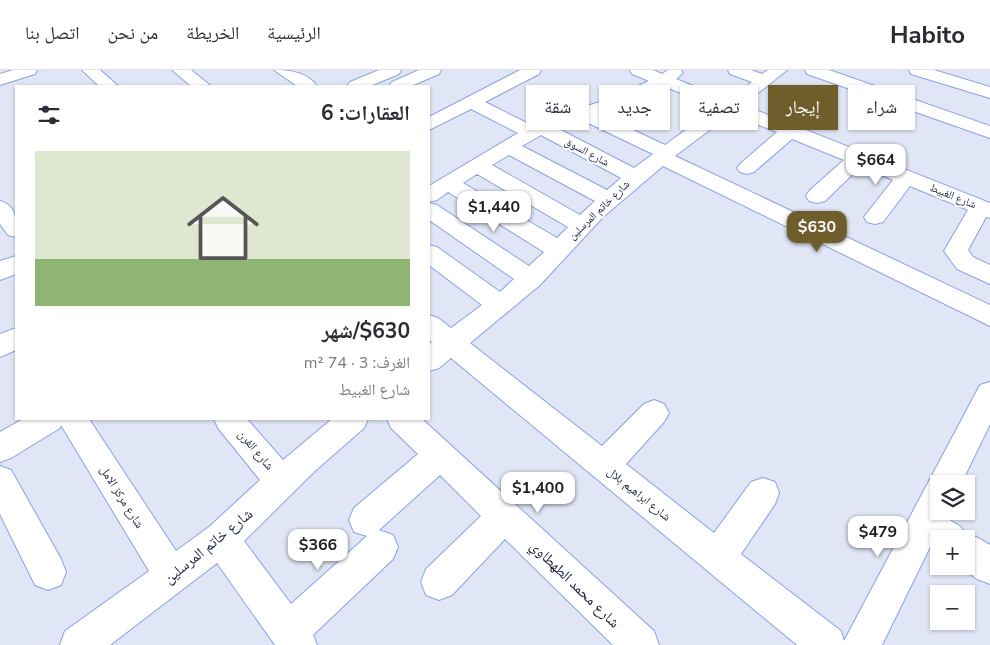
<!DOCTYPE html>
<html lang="ar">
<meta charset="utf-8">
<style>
:root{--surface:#fff;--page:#f2f2f3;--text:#2b2b33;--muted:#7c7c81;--line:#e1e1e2;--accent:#705d2c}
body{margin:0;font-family:"Nunito Sans","Noto Naskh Arabic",sans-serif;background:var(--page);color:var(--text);direction:rtl;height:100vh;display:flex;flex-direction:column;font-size:19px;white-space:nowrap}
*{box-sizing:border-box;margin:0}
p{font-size:16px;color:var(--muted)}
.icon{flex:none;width:28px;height:28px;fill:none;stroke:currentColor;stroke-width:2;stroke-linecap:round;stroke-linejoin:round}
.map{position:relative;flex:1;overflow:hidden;direction:ltr}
.side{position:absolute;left:15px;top:15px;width:415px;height:335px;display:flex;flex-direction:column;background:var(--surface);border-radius:0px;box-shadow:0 1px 4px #0004;direction:rtl}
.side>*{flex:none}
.guide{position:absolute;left:445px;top:15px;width:470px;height:45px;direction:rtl;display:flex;gap:10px}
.fabs{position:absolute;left:930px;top:405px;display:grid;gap:10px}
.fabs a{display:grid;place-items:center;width:45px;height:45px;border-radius:0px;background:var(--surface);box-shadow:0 1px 4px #0004;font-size:25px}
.price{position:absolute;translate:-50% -42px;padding:0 11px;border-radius:10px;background:#fff;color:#222;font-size:16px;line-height:32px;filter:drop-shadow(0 1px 2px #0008)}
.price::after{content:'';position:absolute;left:50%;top:30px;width:15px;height:11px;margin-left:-8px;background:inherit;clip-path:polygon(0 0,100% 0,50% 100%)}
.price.selected{background:var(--accent);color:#fff}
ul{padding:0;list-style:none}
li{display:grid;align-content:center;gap:10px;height:265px;padding:0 20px}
li span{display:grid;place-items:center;height:155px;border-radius:0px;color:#555}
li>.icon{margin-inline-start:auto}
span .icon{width:90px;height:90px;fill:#fffc;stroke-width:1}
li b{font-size:21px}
h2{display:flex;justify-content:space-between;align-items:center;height:60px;padding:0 20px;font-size:21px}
.pill{padding:0 18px;border-radius:0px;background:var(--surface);box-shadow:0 1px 4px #0004;font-size:18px;line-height:45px}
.pill.selected{background:var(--accent);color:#fff}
header{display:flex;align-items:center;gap:30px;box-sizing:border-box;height:70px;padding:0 25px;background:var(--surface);border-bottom:1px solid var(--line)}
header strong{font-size:24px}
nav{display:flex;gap:28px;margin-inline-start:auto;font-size:18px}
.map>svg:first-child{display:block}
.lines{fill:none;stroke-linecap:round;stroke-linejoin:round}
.minor-casing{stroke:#89a2e7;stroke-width:2}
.minor{fill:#fff;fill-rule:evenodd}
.labels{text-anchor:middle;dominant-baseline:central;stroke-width:4;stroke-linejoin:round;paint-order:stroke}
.far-street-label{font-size:11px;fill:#141d38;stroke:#fff}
.street-label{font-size:12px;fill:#141d38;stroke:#fff}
.near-street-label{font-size:15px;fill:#141d38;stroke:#fff}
</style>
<header>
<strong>Habito</strong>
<nav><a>الرئيسية</a><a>الخريطة</a><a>من نحن</a><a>اتصل بنا</a></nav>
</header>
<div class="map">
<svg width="990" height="575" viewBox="0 0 990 575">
<rect width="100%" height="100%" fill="#e0e6f5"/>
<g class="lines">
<g class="minor-casing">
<path id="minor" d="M13,0H37L35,4L0,15V4Z
M82,0H100L118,16H99Z
M172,0H191L211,16H191Z
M274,0C289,0 307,2 317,16H297Z
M379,0H401L399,4L370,16H347L350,12Z
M419,0H441L439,4L411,16H389L392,12Z
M520,0H541L539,4L485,32L531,55L549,47L607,30L649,11L632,4L630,0H653L662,4L668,0H681L683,3L676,9L728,30L752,12L730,4L728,0H751L762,4L768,0H787L743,35L990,133V148L986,147L968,180L973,187L990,195V214L957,199L944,181L968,140L910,116L883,152L875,154L867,152L864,147L893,110L861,96L825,131L817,133L809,131L806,126L809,121L844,90L792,69L754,102L747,104L740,102L737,98L740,94L777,62L731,44L675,86L990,235V256L663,96L603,147L540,215L470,273L602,376L644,334L654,330L664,334L669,343L664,352L626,394L714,463L751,412L763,408L775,412L779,423L775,434L741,484L841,561L844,571L980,315L990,312V354L961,414H939V441H947L945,447L961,457L964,463L978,468L990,475V514L977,509L959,496H966V469H939V482L930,477L882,575H797L451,288L439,298L429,301V275L432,272L429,270V245L438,248L451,258L482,235L429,195V175L437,177L500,222L514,209L429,150V133L437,135L529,196L544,182L448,122L437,130L429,132V116L518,63L471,39L429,60V47ZM664,16L716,38L665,75L599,44L629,34ZM580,49L653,84L634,98L555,57ZM541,65L621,108L607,120L522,76ZM509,85L595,131L580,145L492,95ZM477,104L568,157L557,168L463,113Z
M805,0H829L990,56V68L807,4Z
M909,0H934L990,17V28L911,4Z
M0,131C18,136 16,152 16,167L8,165L0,154Z
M16,186V204L0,210V191Z
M16,258V280L0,287V264Z
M23,349H89L176,481L209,457L260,410L218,358L214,349H247L283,390L332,349H368L364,358L316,400L244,471L291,534L367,466L354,462L349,450L354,438L418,384L391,358L387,349H422L654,561L659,575H613L505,469L452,525L439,530L426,525L421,512L426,499L481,446L440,405L379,460L393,465L398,477L393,489L313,565L317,575H275L217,493L110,575H60L65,561L149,501L61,355L60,358L11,388L0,392V362Z
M0,396L11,400L61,489L66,502L61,515L48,520L35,515L0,444Z"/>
</g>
<use href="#minor" class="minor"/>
</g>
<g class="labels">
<g class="far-street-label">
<text transform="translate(587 82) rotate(28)">شارع السوق</text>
<text transform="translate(953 126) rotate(22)">شارع الغبيط</text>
<text transform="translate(599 140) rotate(-44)">شارع خاتم المرسلين</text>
</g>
<g class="street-label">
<text transform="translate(256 380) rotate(50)">شارع الفرن</text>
<text transform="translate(639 424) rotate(39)">شارع ابراهيم بلال</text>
<text transform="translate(122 427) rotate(58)">شارع مركز الامل</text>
</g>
<g class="near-street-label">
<text transform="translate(208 476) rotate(-39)">شارع خاتم المرسلين</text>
<text transform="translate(575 514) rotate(44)">شارع محمد الطهطاوي</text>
</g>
</g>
</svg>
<div class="fabs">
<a><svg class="icon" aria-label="layers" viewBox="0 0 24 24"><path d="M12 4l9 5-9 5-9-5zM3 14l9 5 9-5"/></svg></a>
<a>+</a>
<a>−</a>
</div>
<b class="price" style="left:876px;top:116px">$664</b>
<b class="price" style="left:494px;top:163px">$1,440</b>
<b class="price selected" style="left:817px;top:183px">$630</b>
<b class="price" style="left:538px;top:444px">$1,400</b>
<b class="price" style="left:878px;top:488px">$479</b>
<b class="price" style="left:318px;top:501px">$366</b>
<div class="guide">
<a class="pill">شراء</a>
<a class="pill selected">إيجار</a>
<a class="pill">تصفية</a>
<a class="pill">جديد</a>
<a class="pill">شقة</a>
</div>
<section class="side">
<h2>العقارات: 6<svg class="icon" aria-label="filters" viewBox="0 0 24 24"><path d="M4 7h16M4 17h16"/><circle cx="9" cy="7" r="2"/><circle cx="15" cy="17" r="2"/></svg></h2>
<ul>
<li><span style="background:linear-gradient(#dfe7d0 70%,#8fb573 0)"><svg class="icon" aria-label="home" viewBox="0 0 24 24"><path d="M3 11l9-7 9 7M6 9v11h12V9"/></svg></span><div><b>$630/شهر</b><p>الغرف: 3 · 74 m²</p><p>شارع الغبيط</p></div></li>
</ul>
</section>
</div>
